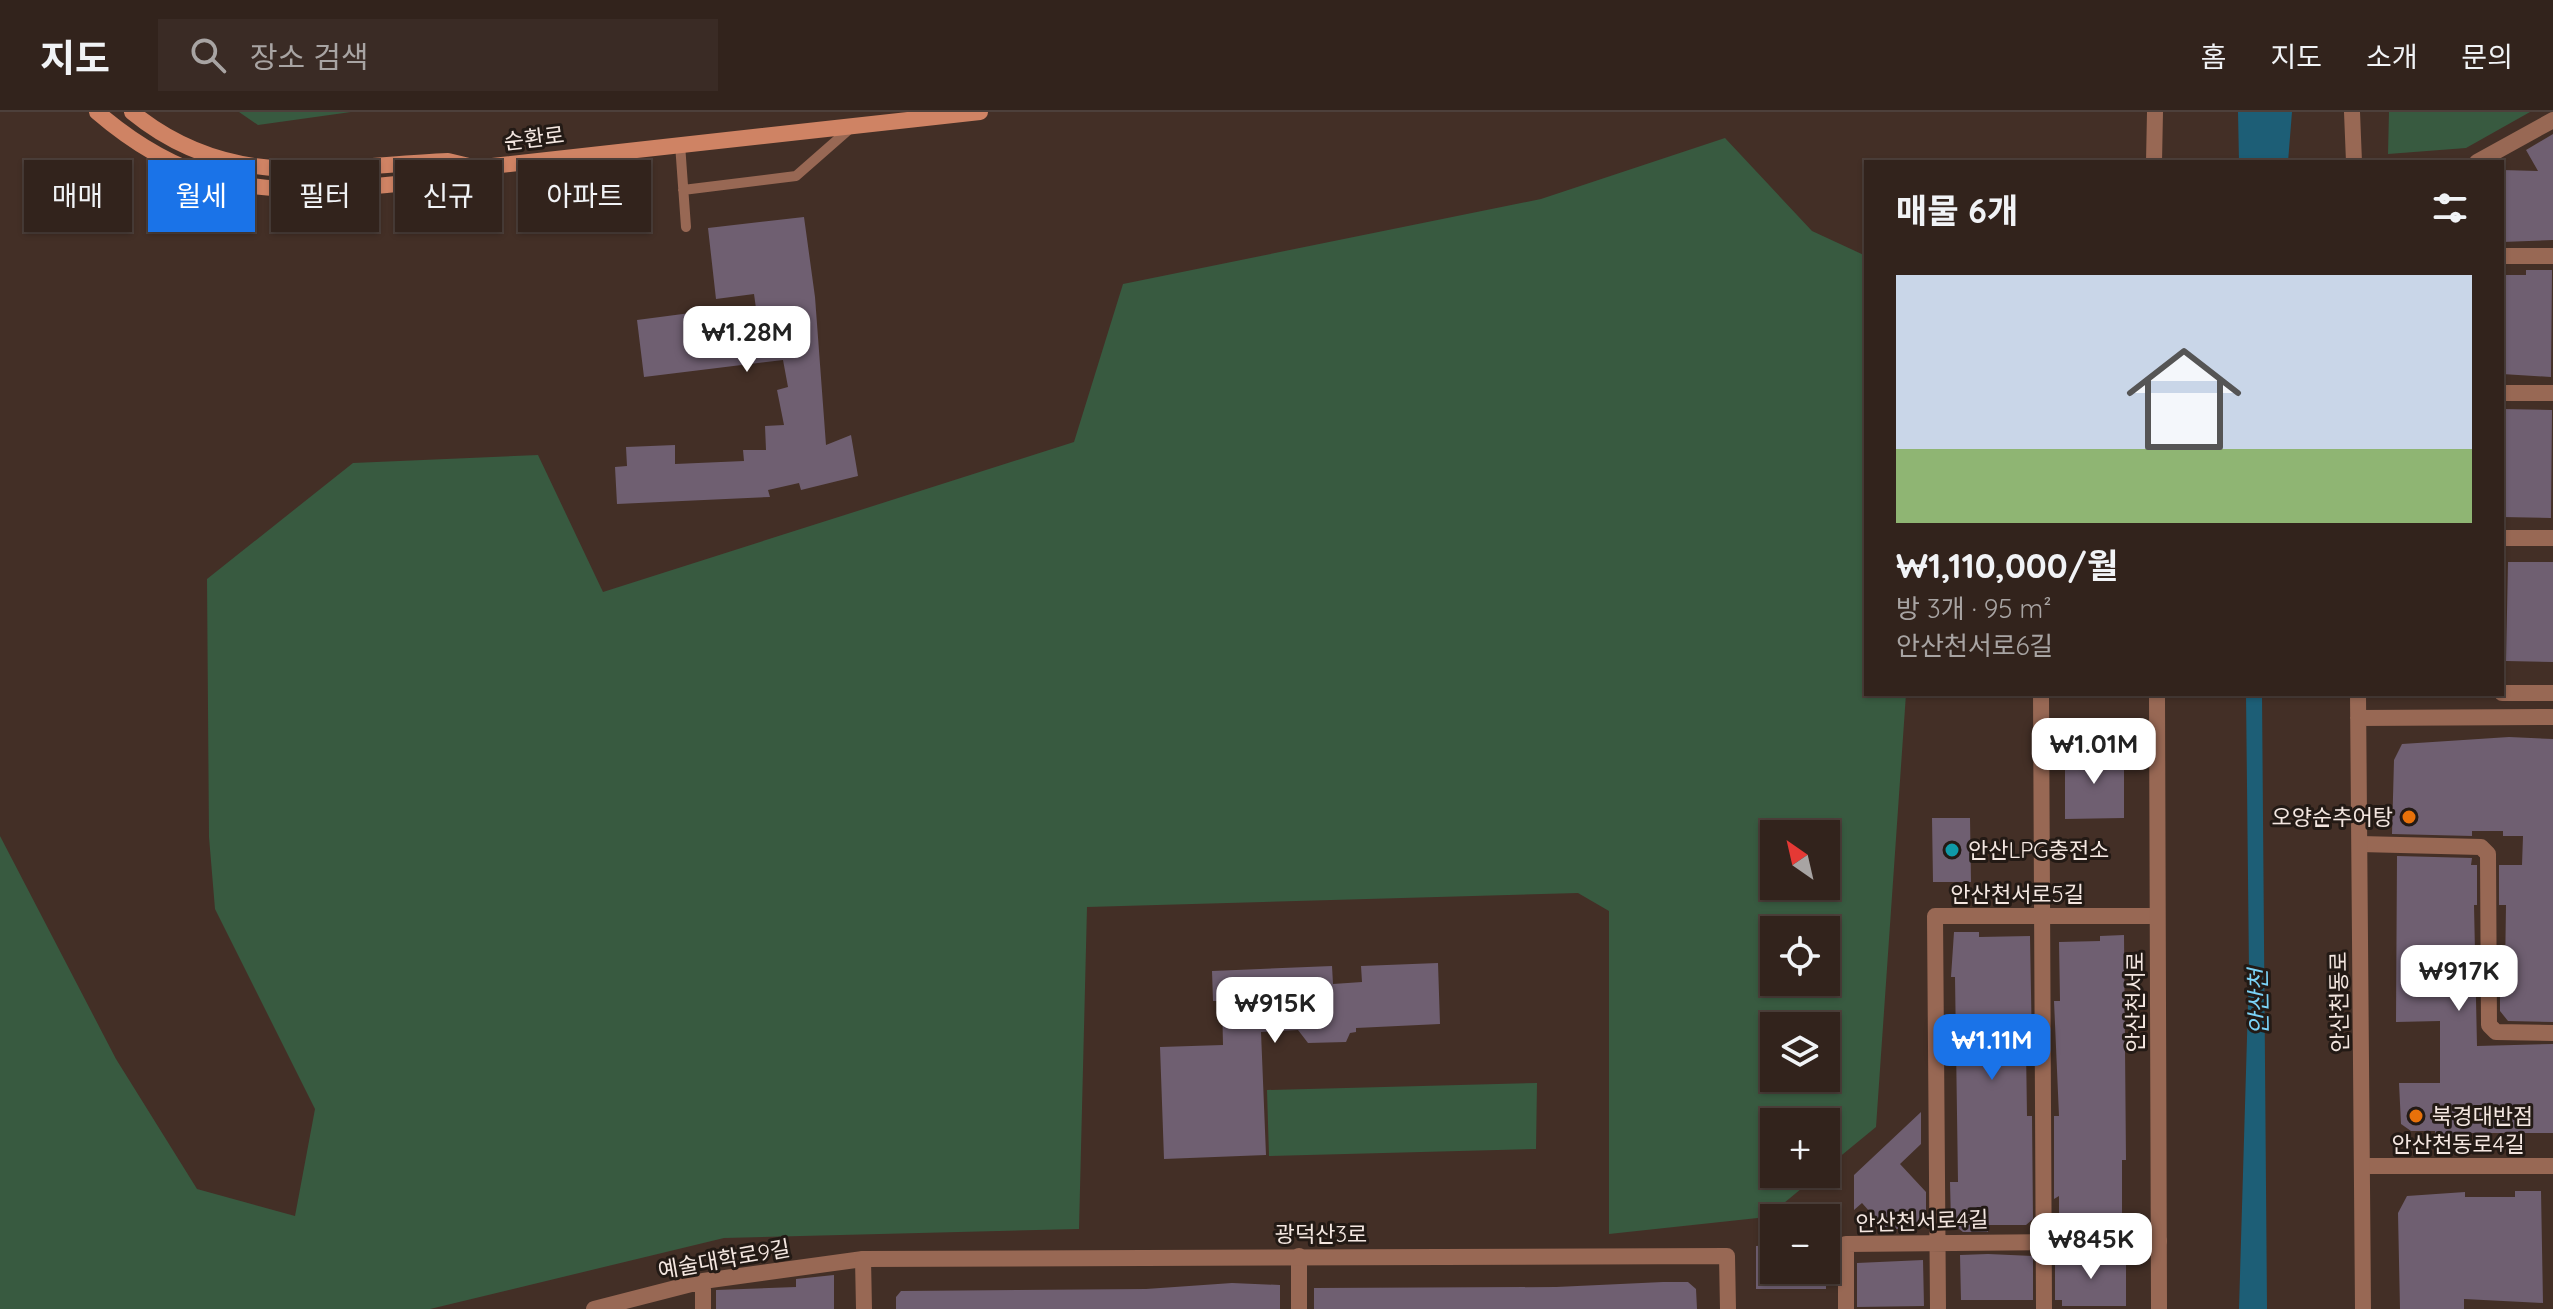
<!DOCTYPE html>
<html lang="ko">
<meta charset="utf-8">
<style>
:root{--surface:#32231c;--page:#3a2b25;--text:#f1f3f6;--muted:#a8a4a3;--line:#4d403b;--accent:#1a73e8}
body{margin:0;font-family:Quicksand,"Noto Sans KR",sans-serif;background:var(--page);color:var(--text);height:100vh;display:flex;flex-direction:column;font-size:30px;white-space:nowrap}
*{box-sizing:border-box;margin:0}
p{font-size:26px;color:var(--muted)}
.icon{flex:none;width:44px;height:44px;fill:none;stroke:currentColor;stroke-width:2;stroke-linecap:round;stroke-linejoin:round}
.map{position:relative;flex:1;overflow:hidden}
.side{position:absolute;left:1864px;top:48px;width:640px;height:536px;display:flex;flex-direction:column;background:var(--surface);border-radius:0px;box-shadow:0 2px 6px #0004,0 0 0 2px var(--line)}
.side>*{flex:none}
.hud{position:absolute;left:24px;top:48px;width:760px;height:72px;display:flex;gap:16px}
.needle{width:52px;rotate:326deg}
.fabs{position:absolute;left:1760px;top:708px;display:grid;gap:16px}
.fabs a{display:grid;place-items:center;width:80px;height:80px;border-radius:0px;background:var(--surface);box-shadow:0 2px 6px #0004,0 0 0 2px var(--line);font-size:40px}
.price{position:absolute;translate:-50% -68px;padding:0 18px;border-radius:16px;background:#fff;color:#222;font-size:26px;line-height:52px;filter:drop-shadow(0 2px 4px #0008)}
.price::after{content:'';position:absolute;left:50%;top:48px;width:24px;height:18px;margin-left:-12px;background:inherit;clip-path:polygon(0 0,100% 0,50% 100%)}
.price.active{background:var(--accent);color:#fff}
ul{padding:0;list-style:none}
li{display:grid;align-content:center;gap:16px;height:424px;padding:0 32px}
li span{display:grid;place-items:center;height:248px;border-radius:0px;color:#555}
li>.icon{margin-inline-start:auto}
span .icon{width:144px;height:144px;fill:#fffc;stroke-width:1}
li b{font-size:34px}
h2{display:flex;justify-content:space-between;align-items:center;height:96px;padding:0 32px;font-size:34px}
.tag{padding:0 28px;border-radius:0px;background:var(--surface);box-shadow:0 2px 6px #0004,0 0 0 2px var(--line);font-size:28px;line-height:72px}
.tag.active{background:var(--accent);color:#fff}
header{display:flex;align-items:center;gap:48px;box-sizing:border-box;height:112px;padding:0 40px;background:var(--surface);border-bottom:2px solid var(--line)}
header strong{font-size:38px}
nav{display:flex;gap:44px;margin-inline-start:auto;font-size:28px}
.search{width:560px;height:72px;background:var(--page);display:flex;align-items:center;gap:20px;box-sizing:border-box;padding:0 28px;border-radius:0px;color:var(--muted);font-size:30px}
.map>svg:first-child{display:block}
.green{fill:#385a40;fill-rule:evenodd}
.water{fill:#1d5e76}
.building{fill:#6f5f71}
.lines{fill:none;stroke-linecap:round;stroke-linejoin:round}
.service{stroke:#986854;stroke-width:10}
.minor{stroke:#986854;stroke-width:16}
.tertiary{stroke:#986854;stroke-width:16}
.secondary{stroke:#cf8364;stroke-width:16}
.food-dot{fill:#e8710a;stroke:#231a15;stroke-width:3}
.culture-dot{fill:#0f9aa8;stroke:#231a15;stroke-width:3}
.labels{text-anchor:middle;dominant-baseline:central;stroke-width:6;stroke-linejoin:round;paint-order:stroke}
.street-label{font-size:22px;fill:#f4e7e1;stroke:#231a15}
.poi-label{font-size:22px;fill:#f4e7e1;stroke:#231a15;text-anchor:start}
.water-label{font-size:24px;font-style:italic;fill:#7bd3f7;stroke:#231a15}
</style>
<header>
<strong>지도</strong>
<div class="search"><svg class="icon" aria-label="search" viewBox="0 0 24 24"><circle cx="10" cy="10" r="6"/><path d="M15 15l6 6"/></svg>장소 검색</div>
<nav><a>홈</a><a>지도</a><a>소개</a><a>문의</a></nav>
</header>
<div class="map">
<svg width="2553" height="1197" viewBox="0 0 2553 1197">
<rect width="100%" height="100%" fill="#432f26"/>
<path class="green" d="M239,0H351L258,13Z
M2389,0H2530L2466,36L2388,42Z
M1725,26L1812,119L1866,144V582H1906L1876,1015L1826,1056V1010H1774V1062H1819L1767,1105L1609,1122V799L1578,781L1087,795L1079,1117L724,1126L430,1197H0V724L116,947L197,1077L295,1104L315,997L215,797L209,725L207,467L353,351L538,343L603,480L1074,330L1123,172L1541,87ZM1774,722H1826V774H1774ZM1774,818H1826V870H1774ZM1774,914H1826V966H1774Z
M1537,971L1536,1037L1269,1044L1267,978Z"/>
<path class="water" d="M2238,0H2292L2288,50H2239Z
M2246,582H2262L2267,1197H2239L2249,858Z"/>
<path class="building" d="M2553,22V128L2502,130V58L2538,59L2526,38Z
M804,105L815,185L826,333L851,323L858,364L801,378L799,371L768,378L770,385L617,392L615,355L627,354L626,335L675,333V352L744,349L743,338H766L765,314L784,313L777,278L788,275L783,248L644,265L637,208L698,200L701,225L759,218L754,182L716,187L708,116Z
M2526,158H2552L2551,265L2502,262V163H2526Z
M2502,297L2552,298L2551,406L2502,405Z
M2508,450H2553V550L2506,549Z
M2509,625L2553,627V910L2508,909L2500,899V860H2505L2506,793H2499V753H2522L2523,724H2503V719H2472V724L2392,722L2394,648L2402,632Z
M2124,640V706L2065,707V641Z
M1932,706H1970L1971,770H1933Z
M2397,744L2472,746L2471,753H2477V793H2474L2477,934L2553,932V1021H2463V1026H2435V1019H2411L2401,1012L2399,971H2440V909L2396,910Z
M1954,820H1979V825L2030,824L2032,936H2026L2027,1004H2032L2033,1107L2026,1113H1988V1120H1963L1951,1111L1950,1070H1958L1955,865H1951Z
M2124,823L2126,1048H2122V1111L2071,1112V1106H2059V1084L2054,1087V1004H2059L2054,889H2060L2059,830L2100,829V824Z
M1438,851L1440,912L1356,916V920L1350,921L1346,930L1308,931L1298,918L1261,920L1266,1043L1164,1047L1160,935L1223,933L1222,889H1213L1212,859L1332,854L1333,872L1362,870L1361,854Z
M1921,1000V1032L1900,1052L1926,1080V1105L1913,1117H1885L1862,1091L1854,1098V1063Z
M2515,1079H2541L2543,1191L2464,1187V1197H2400L2398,1101L2407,1084L2465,1080V1085H2515Z
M1774,1133V1158H1826V1177H1756V1134Z
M1988,1142L2033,1144V1188H1961L1960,1143Z
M2055,1144H2126V1194H2062V1188H2055Z
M1923,1148L1924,1194L1857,1195V1151Z
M834,1163V1197H716V1178L796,1175V1167Z
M1663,1170H1688L1696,1177L1697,1197H1314V1176L1556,1175Z
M1232,1171L1280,1173V1197H896V1185L901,1179L1146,1177Z"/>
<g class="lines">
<path class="service" d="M680,32L686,115
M683,78L796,64L853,14"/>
<path class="minor" d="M2502,144H2553
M2502,281H2553
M2502,426H2553
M2041,582L2044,1197
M2360,732L2481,735L2488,742L2489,913L2496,920L2553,921
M2363,1054H2553
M703,1169V1197
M594,1197L703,1169L863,1147
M1299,1197V1144
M1846,1197V1132L2159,1129
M1938,1197L1935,804H2156"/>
<path class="tertiary" d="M2352,0L2354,50
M2154,50L2155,0
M2477,50L2553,8
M2502,581H2553
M2157,582L2159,1197
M2358,582L2363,1197
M2358,606L2553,605
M864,1197L863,1147L1727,1144L1728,1197"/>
<path class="secondary" d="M97,0C176,68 246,83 347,76C395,73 428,70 474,56L980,0
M132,0C231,81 331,54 448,49L473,55"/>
</g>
<g class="food-dot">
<circle cx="2409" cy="705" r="8"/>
<circle cx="2416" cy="1004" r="8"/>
</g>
<circle class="culture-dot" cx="1952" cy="738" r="8"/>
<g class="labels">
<g class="street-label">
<text transform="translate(534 26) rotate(-7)">순환로</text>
<text x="2017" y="782">안산천서로5길</text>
<text transform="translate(2135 890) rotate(-90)">안산천서로</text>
<text transform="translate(2339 890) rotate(-91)">안산천동로</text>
<text x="2458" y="1032">안산천동로4길</text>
<text transform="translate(1922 1109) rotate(-2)">안산천서로4길</text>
<text x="1321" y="1122">광덕산3로</text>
<text transform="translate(724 1147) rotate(-10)">예술대학로9길</text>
</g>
<g class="poi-label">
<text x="2393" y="705" text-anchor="end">오양순추어탕</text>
<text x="1968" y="738">안산LPG충전소</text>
<text x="2432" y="1004">북경대반점</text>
</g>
<g class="water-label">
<text transform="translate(2258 890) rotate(-91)">안산천</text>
</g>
</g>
</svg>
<div class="fabs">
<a><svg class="needle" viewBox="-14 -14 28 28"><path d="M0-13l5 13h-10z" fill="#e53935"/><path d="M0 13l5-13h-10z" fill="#a8a4a3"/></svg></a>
<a><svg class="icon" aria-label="locate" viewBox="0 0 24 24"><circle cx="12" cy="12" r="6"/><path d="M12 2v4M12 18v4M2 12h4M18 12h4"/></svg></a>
<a><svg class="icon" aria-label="layers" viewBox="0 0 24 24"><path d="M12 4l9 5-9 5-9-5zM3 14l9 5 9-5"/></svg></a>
<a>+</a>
<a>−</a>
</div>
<b class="price" style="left:747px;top:262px">₩1.28M</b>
<b class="price" style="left:2094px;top:674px">₩1.01M</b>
<b class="price" style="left:2459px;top:901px">₩917K</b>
<b class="price" style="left:1275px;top:933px">₩915K</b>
<b class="price active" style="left:1992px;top:970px">₩1.11M</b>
<b class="price" style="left:2091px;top:1169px">₩845K</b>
<div class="hud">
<a class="tag">매매</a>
<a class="tag active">월세</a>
<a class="tag">필터</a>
<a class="tag">신규</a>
<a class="tag">아파트</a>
</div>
<section class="side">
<h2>매물 6개<svg class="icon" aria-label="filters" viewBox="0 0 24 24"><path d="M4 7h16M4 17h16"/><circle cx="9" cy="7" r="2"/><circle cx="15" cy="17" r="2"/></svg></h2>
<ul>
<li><span style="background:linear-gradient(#c9d6e8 70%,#8fb573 0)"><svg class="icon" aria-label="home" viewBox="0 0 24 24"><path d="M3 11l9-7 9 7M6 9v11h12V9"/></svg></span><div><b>₩1,110,000/월</b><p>방 3개 · 95 m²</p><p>안산천서로6길</p></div></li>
</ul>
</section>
</div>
